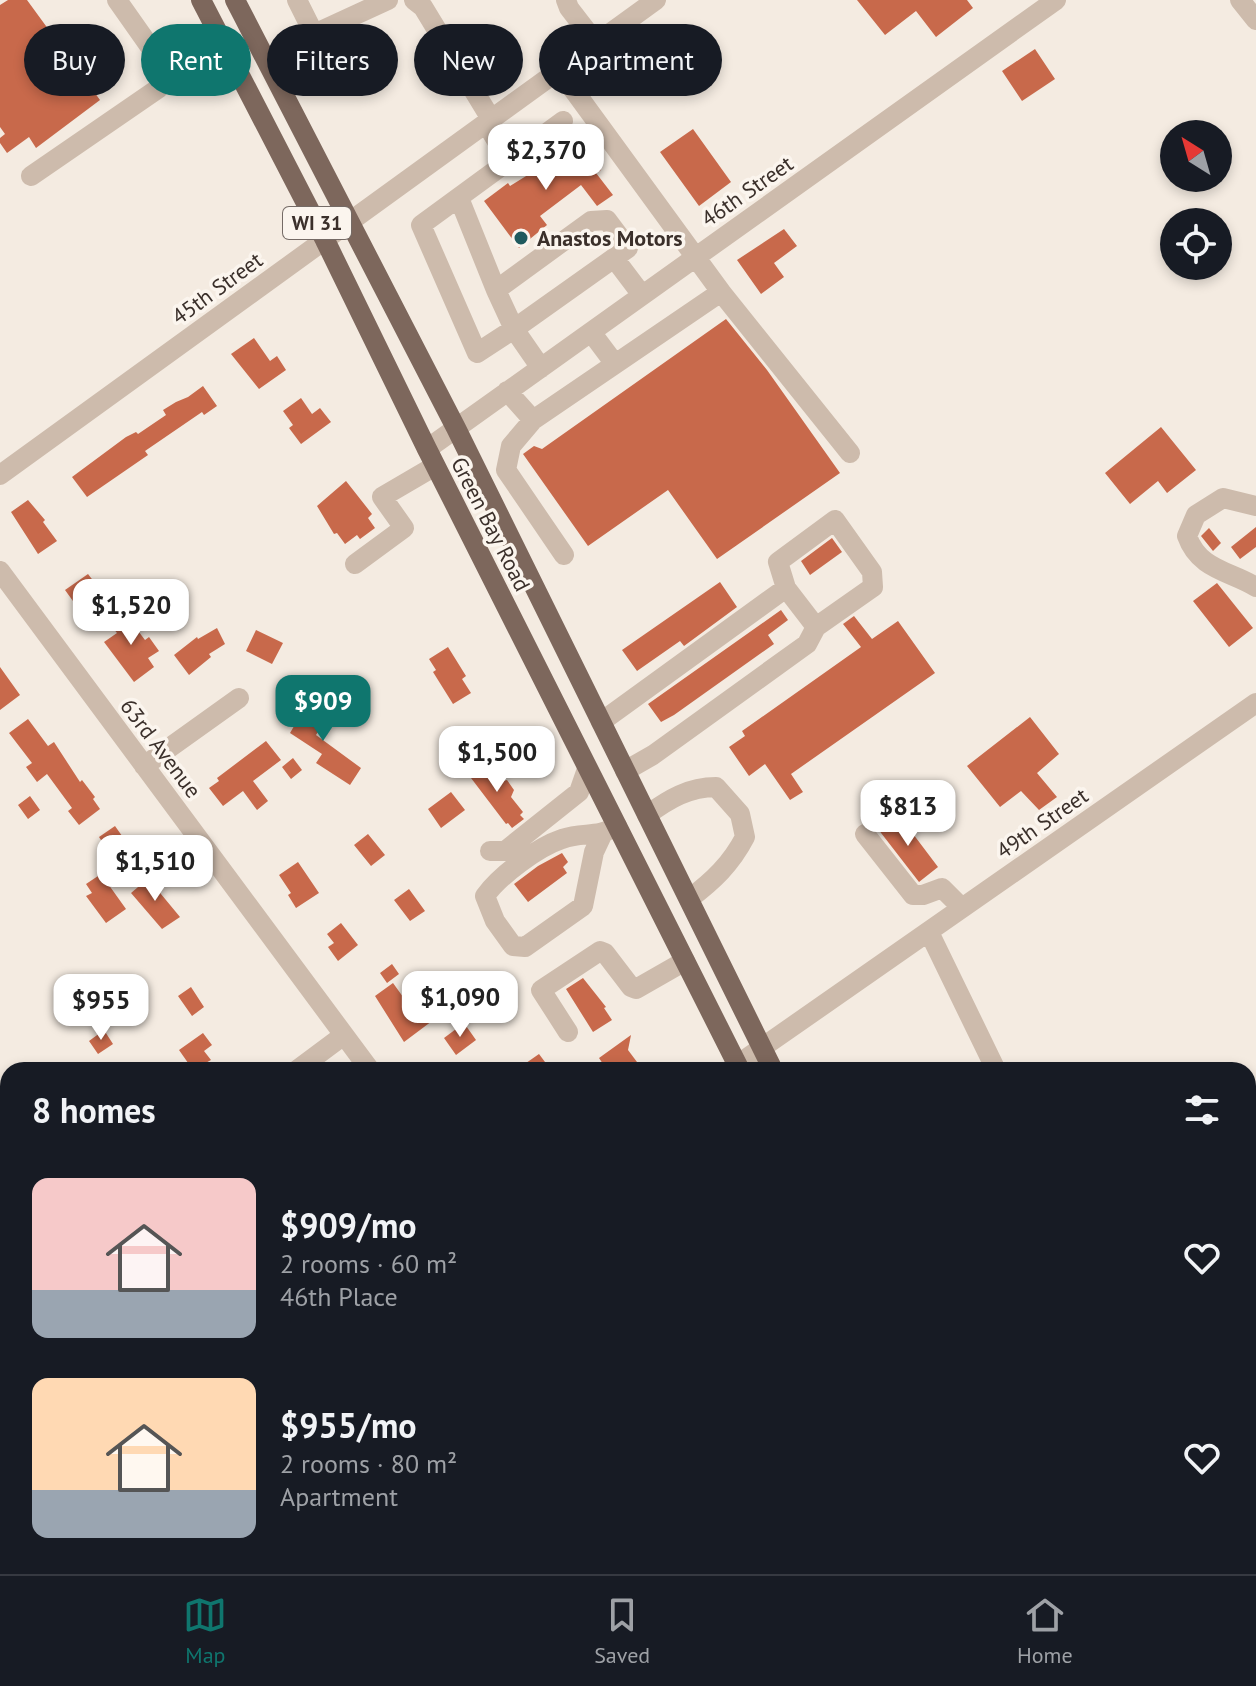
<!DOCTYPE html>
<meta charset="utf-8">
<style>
:root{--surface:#171b24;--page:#20242c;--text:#f1f3f6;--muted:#9ea1a6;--line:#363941;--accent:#0f766e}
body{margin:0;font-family:"PT Sans",sans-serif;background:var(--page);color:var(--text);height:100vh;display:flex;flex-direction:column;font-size:30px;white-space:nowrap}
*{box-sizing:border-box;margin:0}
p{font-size:26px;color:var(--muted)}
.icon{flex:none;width:44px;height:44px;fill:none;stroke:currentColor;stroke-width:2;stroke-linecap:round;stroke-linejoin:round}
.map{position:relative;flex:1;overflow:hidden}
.drawer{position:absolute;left:0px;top:1062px;width:1256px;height:512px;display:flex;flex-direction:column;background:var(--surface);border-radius:24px 24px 0 0;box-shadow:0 4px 12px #0003}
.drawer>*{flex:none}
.top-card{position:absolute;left:24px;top:24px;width:800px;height:72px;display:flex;gap:16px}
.needle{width:52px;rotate:323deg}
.fabs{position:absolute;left:1160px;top:120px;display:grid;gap:16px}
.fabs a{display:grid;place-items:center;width:72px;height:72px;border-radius:50%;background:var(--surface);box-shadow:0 4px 12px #0003;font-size:40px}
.price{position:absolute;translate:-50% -68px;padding:0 18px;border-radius:16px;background:#fff;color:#222;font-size:26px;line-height:52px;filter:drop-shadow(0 2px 4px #0008)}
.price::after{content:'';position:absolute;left:50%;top:48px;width:24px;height:18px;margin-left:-12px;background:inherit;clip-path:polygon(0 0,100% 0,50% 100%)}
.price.on{background:var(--accent);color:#fff}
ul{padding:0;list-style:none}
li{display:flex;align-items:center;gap:24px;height:200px;padding:0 32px}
li span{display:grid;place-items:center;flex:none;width:224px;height:160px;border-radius:16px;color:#555}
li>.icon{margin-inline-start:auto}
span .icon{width:96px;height:96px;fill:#fffc;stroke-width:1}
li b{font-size:34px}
h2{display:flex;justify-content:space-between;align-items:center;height:96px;padding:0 32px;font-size:34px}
.tag{padding:0 28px;border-radius:36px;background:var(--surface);box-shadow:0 4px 12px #0003;font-size:28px;line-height:72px}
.tag.on{background:var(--accent);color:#fff}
.tabs{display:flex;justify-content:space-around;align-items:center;height:112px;border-top:2px solid var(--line);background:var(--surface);font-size:22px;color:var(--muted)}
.tabs a{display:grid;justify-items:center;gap:4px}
.tabs .on{color:var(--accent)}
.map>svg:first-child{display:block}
.building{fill:#c8694b}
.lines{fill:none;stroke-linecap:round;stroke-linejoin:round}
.minor{stroke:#cdbbac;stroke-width:20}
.major{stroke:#7d675c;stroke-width:20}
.poi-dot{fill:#1f5a5e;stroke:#fbf5ee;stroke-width:3}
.labels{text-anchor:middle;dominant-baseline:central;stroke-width:7;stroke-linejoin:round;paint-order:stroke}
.shield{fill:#fbf5ee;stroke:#756b66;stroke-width:2}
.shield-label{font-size:20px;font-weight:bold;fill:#3b302b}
.street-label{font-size:22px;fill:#3b302b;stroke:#fbf5ee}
.poi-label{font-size:22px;font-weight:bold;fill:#3b302b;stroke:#fbf5ee;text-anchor:start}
</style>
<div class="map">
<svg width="1256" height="1574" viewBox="0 0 1256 1574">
<rect width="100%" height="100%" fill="#f4ebe1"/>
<path class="building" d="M8,0H27L100,100L36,148L29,137L7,153L0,143V138L5,134L0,127V5Z
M857,0H967L973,8L936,37L916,11L885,35Z
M1035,49L1055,79L1022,101L1002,71Z
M693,129L731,182L699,206L660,152Z
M574,140L581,149L584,147L601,170L596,173L613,195L597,206L581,185L540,216L547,225L519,248L484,201L508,183L510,186L531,173Z
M784,229L797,246L774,263L784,277L761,294L737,260Z
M726,319L767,370L840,473L717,559L668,490L588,546L523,454L534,446L542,449Z
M254,338L270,361L277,356L286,370L259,389L231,354Z
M203,386L217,406L204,415L202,412L145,451L148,455L87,497L72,477L126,437L136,432L138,434L166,415L163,410L176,402L188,397Z
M301,398L312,414L320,408L331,422L301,444L289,428L293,425L283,411Z
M1161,427L1196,470L1167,493L1158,481L1130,504L1105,473Z
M346,481L372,514L368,518L375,528L360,539L357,535L345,544L337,533L334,534L317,506Z
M28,500L45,520L43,522L57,541L38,554L11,512Z
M1256,527V547L1240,559L1231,547Z
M1209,528L1221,543L1213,551L1201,536Z
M832,538L842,552L810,575L801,561Z
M88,574L98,587L88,595L91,599L78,608L65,590Z
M720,582L737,607L684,646L680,641L637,671L622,650Z
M1217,583L1253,628L1229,647L1193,601Z
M781,610L788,620L768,635L774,644L674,715L661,722L648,704Z
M123,611L145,640L149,637L159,651L148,658L154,667L134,682L104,642L117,633L108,622Z
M854,616L872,639L898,621L935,673L791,774L803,792L790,800L765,764L749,776L729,747L745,736L742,731L861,647L843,624Z
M217,628L225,644L209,654L211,657L189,675L174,655L197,637L198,639Z
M256,630L283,643L272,664L246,651Z
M448,647L466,676L462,679L471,693L453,704L433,672L436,670L429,659Z
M0,667L20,695L0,710Z
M312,700L331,712L316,735L361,768L350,785L316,763L322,754L290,733L307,704Z
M1030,717L1059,754L1037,773L1057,797L1039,810L1021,791L1000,807L967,766Z
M28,719L48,746L54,742L80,782L82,780L95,797L93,799L100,809L79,825L68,811L72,808L47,774L37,782L26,767L32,763L9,733Z
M266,741L281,760L253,781L268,801L257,810L243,791L223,806L209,788L219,781L217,778Z
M293,758L302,770L291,779L282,767Z
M480,759L500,782L507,780L514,790L511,797L523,812L520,815L524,819L512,828L508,823L506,824L471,778L473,776L468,768Z
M451,792L465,810L441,828L428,809Z
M30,796L40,810L28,819L18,805Z
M898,814L938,867L919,882L878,829Z
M115,826L137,857L120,869L99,837Z
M368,834L385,855L371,866L354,845Z
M562,853L568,862L563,867L567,873L528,902L514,884L538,866Z
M298,862L319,893L296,908L288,895L291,893L279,875Z
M101,874L126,909L106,923L86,896L92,893L86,884Z
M151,876L158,886L156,888L180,917L162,929L131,893Z
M409,889L425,911L410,921L394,900Z
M341,923L358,945L338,961L328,947L334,943L327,934Z
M392,964L399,974L387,983L380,973Z
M583,978L606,1007L604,1008L612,1020L593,1032L566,989Z
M393,983L411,1008L419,1003L432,1021L404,1042L375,996Z
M191,987L204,1007L192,1016L178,996Z
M464,1023L476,1040L456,1055L444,1038Z
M104,1030L113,1044L98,1054L89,1041Z
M203,1033L212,1045L204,1051L211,1060L193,1070L179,1050Z
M631,1035L628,1050L643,1070H607L599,1058Z
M539,1054L551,1070H516Z"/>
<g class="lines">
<path class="minor" d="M297,0L314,34L388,0
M414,0L423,7L491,119L492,133L509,161
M566,0L569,8L596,43
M1240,0L1256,20
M559,70L721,292
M31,176L159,88L167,71L117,0
M459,198L496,290
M607,220L628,248L514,329L496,290L591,221Z
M614,258L642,295
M591,332L615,364
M541,368L514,329L477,353L421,225L563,121
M507,391L533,420L511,446L506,470L564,555
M533,420L721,292L850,453
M427,449L1056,0
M0,475L656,0
M1256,506L1223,498L1196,515L1187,536C1199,570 1230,571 1256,587
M355,564L404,528L382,497L435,466
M0,571L370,1070
M786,588L816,627
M601,722L786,588L778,562L835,520L872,572L873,587L816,627L807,644L653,755L625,771
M144,766L239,698
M647,815C669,799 689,787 716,787L740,814L745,837C731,864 713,881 689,899
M865,834L913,895H923L942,888L962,908
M602,835L594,852L583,906L525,947L513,946L495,921L485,896C500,875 538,847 562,839C584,831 596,839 617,826
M490,851H505L579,792L587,769
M929,932L996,1070
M568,1032L541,990L600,951L605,953L631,987L636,989L685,961
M297,1070L344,1035
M730,1070L1256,703
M0,1170L8,1180
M1248,1434L1256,1429
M1248,1547L1256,1560
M306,1566L312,1574
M1089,1566L1094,1574
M457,1574L468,1566
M812,1574L824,1566
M1001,1574L1016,1566"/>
<path class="major" d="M201,0L325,240L427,449L740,1070
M235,0L456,428L773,1070
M988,1566L991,1574
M1025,1566L1029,1574"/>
</g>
<circle class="poi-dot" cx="521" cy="238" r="8"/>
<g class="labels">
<rect class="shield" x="283" y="207" width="68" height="32" rx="6"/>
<g class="shield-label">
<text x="317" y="223">WI 31</text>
</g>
<g class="street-label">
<text transform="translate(747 191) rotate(-35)">46th Street</text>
<text transform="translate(217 288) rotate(-36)">45th Street</text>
<text transform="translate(491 524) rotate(63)">Green Bay Road</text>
<text transform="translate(161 748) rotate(53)">63rd Avenue</text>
<text transform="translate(1042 823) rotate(-35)">49th Street</text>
</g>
<g class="poi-label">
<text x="537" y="238">Anastos Motors</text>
</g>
</g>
</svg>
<div class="fabs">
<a><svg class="needle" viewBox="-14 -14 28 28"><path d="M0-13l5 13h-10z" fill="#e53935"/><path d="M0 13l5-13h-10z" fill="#9ea1a6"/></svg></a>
<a><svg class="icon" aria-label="locate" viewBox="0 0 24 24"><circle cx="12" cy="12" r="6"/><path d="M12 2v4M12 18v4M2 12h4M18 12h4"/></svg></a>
</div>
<b class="price" style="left:546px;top:192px">$2,370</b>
<b class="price" style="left:131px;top:647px">$1,520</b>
<b class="price on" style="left:323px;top:743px">$909</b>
<b class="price" style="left:497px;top:794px">$1,500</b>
<b class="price" style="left:908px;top:848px">$813</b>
<b class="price" style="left:155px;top:903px">$1,510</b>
<b class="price" style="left:460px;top:1039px">$1,090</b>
<b class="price" style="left:101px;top:1042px">$955</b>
<div class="top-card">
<a class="tag">Buy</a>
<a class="tag on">Rent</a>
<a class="tag">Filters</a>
<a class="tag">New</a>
<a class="tag">Apartment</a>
</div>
<section class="drawer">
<h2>8 homes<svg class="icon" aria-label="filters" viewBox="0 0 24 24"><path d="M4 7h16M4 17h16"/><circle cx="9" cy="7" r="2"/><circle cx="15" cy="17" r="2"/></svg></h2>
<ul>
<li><span style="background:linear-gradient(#f6c9c9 70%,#9aa5b1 0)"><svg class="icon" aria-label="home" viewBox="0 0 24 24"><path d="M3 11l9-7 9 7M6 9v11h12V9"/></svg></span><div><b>$909/mo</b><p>2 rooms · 60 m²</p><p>46th Place</p></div><svg class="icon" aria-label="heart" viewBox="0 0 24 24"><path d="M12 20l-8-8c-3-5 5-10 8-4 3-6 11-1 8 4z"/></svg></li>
<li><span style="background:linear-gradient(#ffd9b3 70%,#9aa5b1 0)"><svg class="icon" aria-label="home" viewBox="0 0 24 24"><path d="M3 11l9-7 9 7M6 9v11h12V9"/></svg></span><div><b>$955/mo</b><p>2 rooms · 80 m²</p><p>Apartment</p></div><svg class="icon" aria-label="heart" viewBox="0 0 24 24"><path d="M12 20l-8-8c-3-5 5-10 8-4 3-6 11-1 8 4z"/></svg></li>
</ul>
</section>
</div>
<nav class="tabs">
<a class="on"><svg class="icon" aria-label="map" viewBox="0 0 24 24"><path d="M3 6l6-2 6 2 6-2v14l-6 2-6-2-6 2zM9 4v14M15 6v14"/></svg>Map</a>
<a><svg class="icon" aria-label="saved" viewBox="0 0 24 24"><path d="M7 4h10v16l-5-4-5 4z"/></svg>Saved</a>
<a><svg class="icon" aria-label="home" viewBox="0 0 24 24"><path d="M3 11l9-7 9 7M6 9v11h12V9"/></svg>Home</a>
</nav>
